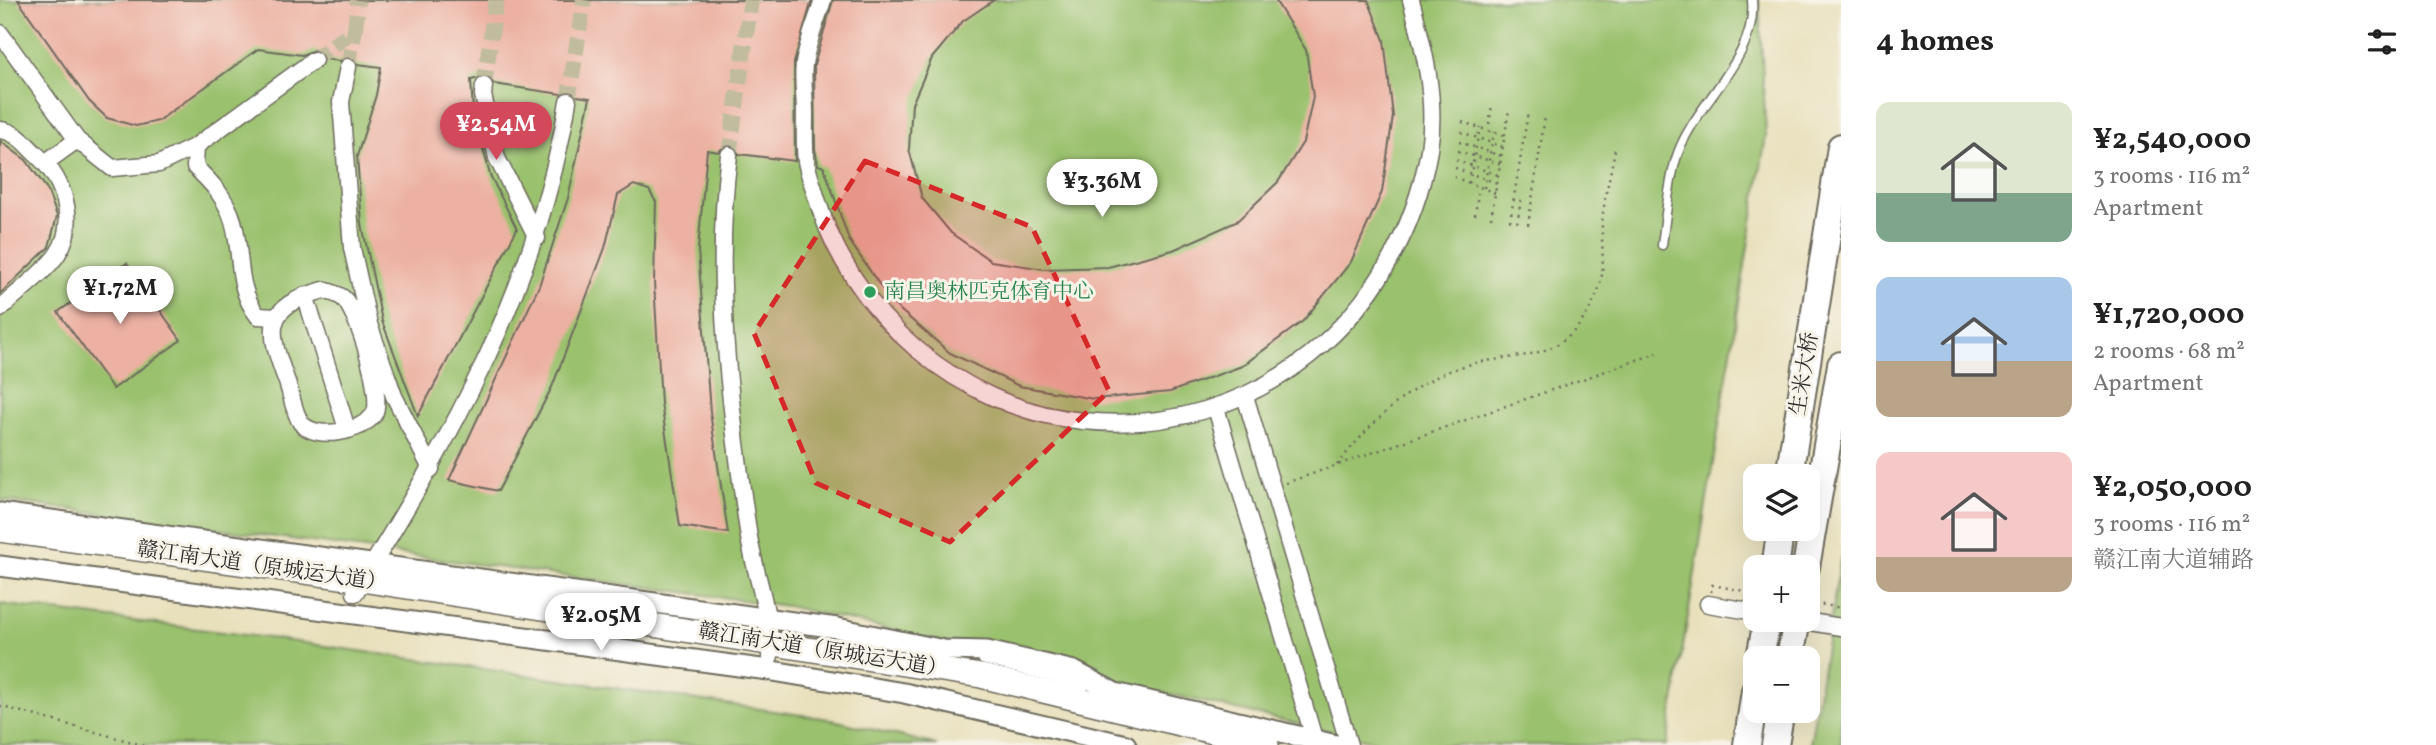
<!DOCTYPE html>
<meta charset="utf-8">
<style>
:root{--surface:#fff;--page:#f2f2f2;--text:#222;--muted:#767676;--accent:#d1495b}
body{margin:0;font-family:Vollkorn,"Noto Serif SC",serif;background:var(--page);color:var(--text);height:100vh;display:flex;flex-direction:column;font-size:26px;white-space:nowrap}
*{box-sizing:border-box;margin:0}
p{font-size:23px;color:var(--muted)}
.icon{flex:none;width:38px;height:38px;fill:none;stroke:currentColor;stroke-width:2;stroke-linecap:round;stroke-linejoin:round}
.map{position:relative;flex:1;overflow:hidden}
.side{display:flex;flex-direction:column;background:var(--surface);width:595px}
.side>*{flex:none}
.controls{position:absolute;left:1743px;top:464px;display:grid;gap:14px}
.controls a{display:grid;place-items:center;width:77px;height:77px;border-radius:14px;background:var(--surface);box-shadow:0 7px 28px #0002;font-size:35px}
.price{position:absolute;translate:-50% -60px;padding:0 16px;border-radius:24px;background:#fff;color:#222;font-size:23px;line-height:46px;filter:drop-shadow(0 2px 4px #0008)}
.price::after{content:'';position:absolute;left:50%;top:42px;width:21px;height:16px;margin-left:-10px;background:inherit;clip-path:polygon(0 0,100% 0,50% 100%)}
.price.current{background:var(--accent);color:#fff}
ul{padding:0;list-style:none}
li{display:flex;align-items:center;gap:21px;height:175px;padding:0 35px}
li span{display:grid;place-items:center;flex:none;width:196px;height:140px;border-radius:14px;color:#555}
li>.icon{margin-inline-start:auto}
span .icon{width:84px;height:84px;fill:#fffc;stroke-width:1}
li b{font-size:30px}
h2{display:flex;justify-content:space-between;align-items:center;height:84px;padding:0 35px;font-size:30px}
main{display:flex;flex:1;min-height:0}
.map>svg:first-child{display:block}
.green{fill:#9ac16d;stroke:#62764c;stroke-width:2}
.building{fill:#ecb1a2}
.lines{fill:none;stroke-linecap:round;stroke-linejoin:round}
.minor-tunnel{stroke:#c2bc9e;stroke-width:16;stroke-dasharray:16 8;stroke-linecap:butt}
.service-casing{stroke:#6d6a5d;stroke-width:11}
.minor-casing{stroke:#6d6a5d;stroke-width:19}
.tertiary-casing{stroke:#6d6a5d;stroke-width:23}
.secondary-casing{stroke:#6d6a5d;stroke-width:26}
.trunk-casing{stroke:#6d6a5d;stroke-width:30}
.path{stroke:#6d6a5d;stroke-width:2.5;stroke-dasharray:2 5;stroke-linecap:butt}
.service{stroke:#fff;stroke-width:8}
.minor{stroke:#fff;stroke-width:16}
.tertiary{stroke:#fff;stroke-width:19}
.secondary{stroke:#fff;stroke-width:23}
.trunk{stroke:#fff;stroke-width:26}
.trunk-bridge-casing{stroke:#6d6a5d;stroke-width:30;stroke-linecap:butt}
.path-bridge{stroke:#6d6a5d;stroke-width:2.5;stroke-dasharray:2 5;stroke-linecap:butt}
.trunk-bridge{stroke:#fff;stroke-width:26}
.marked{fill:#d62828;fill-opacity:0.2;stroke:#d62828;stroke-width:5;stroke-dasharray:14 9;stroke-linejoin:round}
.leisure-dot{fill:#2e9e5b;stroke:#f7f3e8;stroke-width:2.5}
.labels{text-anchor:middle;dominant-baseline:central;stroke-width:6;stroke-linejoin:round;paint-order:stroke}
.leisure-label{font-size:21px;fill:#27864d;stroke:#f7f3e8;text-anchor:start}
.street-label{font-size:21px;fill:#2b2b2b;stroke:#f7f3e8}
</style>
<main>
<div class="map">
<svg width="1841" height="745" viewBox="0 0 1841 745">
<rect width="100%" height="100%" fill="#f7f3e8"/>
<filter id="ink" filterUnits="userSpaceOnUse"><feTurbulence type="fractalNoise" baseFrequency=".0143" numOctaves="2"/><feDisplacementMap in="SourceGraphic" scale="14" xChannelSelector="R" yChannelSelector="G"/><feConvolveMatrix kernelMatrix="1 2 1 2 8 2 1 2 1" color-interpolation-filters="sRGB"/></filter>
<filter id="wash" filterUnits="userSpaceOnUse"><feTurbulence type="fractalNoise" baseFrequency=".00686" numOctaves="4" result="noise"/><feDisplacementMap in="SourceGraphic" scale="28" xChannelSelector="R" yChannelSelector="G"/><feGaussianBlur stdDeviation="1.57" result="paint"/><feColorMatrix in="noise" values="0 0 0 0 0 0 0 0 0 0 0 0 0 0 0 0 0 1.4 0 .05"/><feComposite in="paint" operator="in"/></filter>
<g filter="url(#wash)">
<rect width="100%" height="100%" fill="#e8e0bb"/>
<path class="green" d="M0,0H1759L1766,136L1667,745H1390L787,606L90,512L86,514L83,511L0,500Z
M1841,556V745H1810Z
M0,604L269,638L829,719L937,745H0Z"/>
<g id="blocks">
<path class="building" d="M18,0H812L794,63L795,161L739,154L731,145L724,146L719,152L707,150L698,250L710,412L728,533L680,526L661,403L654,282L656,202L649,190L634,185L618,195L605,248L552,387L498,491L449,480L539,286L568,198L590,98L577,96L569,91L561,94L494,84L486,76L471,80L473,110L490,175L517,229L418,416L382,321L362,224L357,156L376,95L381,67L358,64L349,57L340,61L324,59L322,53L314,50L302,55L258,49L158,121L136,126L107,118L89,101Z
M833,0H994L963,21L932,58L912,104L909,149L922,198L951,233L991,261L1044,269L1108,267L1173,250L1236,222L1278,182L1303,142L1313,97L1306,50L1275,0H1368L1384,40L1393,116L1382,192L1351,262L1303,321L1242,366L1170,392L1094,399L1019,386L950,353L892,303L849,240L824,167L818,165L815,149L814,65Z
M0,141L26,160L47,189L57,216L49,247L0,294Z
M127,263L181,340L113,389L58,312Z"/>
</g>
</g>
<g filter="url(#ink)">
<use href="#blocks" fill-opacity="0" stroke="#6d6a5d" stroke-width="2"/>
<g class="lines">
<path class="minor-tunnel" d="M355,29L358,0
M314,60L355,29L348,67
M484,86L496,0
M568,101L584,0
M729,155L751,0"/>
<g class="service-casing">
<path id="service" d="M1662,245C1666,217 1668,186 1676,159C1692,104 1758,61 1752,0
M983,660L1085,686"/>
</g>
<g class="minor-casing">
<path id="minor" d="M823,0C817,20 807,43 804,64C802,80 805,97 805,113C805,129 804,146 806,161C808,173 813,185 816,196C851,315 959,409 1083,421C1256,439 1400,317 1429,150C1437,99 1424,48 1411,0
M0,33L77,140
M348,67L341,102L352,248L369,324L394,396L431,469
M484,86L483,95L497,158L537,238
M0,130C16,131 27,146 38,156C64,180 78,222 58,253C47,271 16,293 0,309
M196,146L195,167C212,183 226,198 233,221C243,254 235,287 258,316L277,317
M729,155C713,279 730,408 748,531C754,573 772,614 770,656
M45,163L77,140L112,168L159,164L196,146L314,60
M324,290C330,292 338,294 343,298C358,311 384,398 374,414C363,432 316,441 301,423C294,413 291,393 287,382C268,331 261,307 324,290Z
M305,295L347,429
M1245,396L1349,745
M1216,408L1316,745
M355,593C452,436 538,286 568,101
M1708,604L1755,612
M1798,620L1841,627"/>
</g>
<g class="tertiary-casing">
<path id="tertiary" d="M0,513L837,628L944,650L987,651L1074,671L1115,693L1336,745
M0,566L761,669L904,693L1126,745"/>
</g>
<g class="secondary-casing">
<path id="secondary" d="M0,530L363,580L981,676L1267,745"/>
</g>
<g class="trunk-casing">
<path id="trunk" d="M1789,476L1841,147
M1775,567L1781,528
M1806,567L1841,365
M1747,745L1755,691
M1775,745L1781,710"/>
</g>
<path class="path" d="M1489,124L1492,106
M1461,132L1503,147
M1459,142L1501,156
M1458,151L1500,164
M1456,160L1498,175
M1455,168L1497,183
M1454,177L1495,193
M1469,183L1480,127
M1484,188L1494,132
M1513,200L1521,201L1517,223
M1475,215L1478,193
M1491,218L1509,110
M1510,221L1528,113
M1528,225L1545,117
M1337,465C1366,429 1397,396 1440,375C1507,343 1563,379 1598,291C1606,271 1601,244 1602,223C1604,198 1611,173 1615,149
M1286,483L1657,353
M1711,592L1712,585L1755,593
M1808,602L1841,608
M0,706L143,745"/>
<use href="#service" class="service"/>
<use href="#minor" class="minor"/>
<use href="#tertiary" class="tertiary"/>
<use href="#secondary" class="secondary"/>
<use href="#trunk" class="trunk"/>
<g class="trunk-bridge-casing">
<path id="trunk-bridge" d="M1760,658L1767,620
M1790,658L1797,620"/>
</g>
<path class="path-bridge" d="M1462,122L1505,136"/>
<use href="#trunk-bridge" class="trunk-bridge"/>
</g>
</g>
<path class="marked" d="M865,161L1032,227L1109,391L950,542L816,483L754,333Z"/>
<circle class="leisure-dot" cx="870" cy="292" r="7"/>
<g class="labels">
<g class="leisure-label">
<text x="884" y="292">南昌奥林匹克体育中心</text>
</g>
<g class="street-label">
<text transform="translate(1805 374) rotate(-81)">生米大桥</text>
<text transform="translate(262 567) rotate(8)">赣江南大道（原城运大道）</text>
<text transform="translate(823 651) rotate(9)">赣江南大道（原城运大道）</text>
</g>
</g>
</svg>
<div class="controls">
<a><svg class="icon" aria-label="layers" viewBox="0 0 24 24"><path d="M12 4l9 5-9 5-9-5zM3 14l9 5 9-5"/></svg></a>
<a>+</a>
<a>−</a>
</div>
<b class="price current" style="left:496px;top:162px">¥2.54M</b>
<b class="price" style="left:1102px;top:219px">¥3.36M</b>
<b class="price" style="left:120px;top:326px">¥1.72M</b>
<b class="price" style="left:601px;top:653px">¥2.05M</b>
</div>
<section class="side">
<h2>4 homes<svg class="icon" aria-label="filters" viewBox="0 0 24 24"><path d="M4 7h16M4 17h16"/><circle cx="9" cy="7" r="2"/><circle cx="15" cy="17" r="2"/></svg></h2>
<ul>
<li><span style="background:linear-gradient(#dfe7d0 65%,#7fa58c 0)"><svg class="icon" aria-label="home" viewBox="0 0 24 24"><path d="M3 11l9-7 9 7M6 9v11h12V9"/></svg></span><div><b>¥2,540,000</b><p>3 rooms · 116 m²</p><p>Apartment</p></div></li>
<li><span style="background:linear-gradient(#a9c7e8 60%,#b9a48a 0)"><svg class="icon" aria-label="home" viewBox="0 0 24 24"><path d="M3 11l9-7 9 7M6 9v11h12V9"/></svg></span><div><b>¥1,720,000</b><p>2 rooms · 68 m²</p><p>Apartment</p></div></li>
<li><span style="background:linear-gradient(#f6c9c9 75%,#b9a48a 0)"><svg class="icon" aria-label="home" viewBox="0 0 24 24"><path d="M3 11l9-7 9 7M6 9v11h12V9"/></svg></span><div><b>¥2,050,000</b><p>3 rooms · 116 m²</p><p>赣江南大道辅路</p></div></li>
</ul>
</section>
</main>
